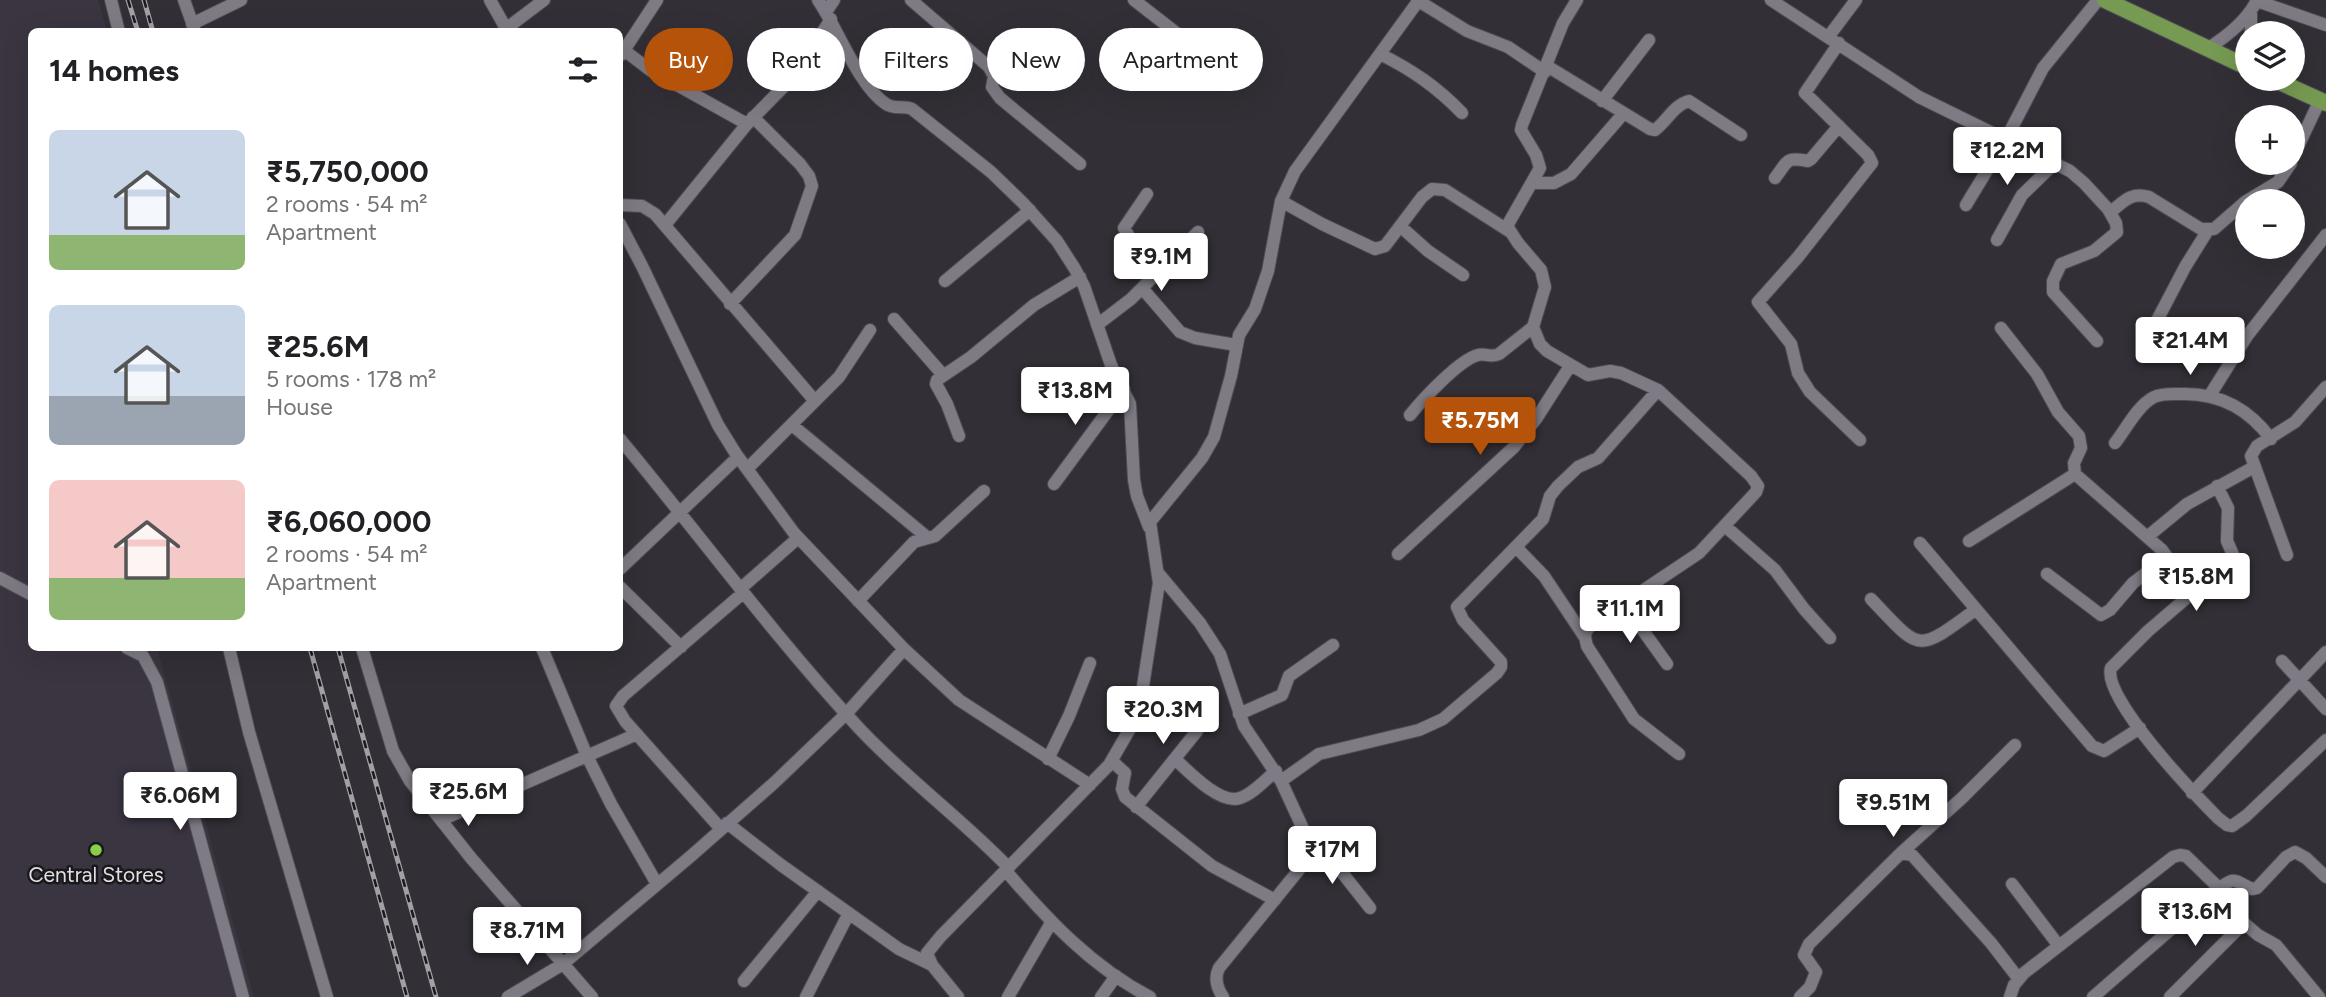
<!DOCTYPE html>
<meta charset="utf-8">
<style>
:root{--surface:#fff;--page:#f2f2f2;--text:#202124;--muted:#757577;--accent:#b45309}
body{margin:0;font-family:Figtree,sans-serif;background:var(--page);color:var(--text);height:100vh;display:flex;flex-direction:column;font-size:26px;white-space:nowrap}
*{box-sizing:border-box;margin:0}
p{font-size:23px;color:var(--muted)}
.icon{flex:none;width:38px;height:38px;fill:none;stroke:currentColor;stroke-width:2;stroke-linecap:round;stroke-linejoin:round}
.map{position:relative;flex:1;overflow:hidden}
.drawer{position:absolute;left:28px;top:28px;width:595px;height:623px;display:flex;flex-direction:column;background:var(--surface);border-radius:10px;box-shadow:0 7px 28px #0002}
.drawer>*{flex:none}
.hud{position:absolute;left:644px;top:28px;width:665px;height:63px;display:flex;gap:14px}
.buttons{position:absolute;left:2235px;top:21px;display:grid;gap:14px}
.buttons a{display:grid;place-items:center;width:70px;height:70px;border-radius:50%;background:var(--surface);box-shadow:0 7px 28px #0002;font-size:35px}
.price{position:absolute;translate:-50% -60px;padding:0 16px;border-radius:7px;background:#fff;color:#222;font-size:23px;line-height:46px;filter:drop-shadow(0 2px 4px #0008)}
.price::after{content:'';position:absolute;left:50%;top:42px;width:21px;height:16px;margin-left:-10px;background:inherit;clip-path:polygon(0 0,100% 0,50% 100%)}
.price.current{background:var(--accent);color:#fff}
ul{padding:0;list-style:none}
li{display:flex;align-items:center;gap:21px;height:175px;padding:0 21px}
li span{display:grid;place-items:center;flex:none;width:196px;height:140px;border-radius:10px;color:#555}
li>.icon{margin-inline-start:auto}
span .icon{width:84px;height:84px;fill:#fffc;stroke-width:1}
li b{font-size:30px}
h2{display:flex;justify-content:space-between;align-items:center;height:84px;padding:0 21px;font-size:30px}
.pill{padding:0 24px;border-radius:32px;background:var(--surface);box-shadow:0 7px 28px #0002;font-size:24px;line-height:63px}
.pill.current{background:var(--accent);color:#fff}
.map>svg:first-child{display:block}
.built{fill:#3b3542}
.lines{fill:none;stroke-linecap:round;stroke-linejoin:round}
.minor-casing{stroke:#4e4b52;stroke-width:14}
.major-casing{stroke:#4e4b52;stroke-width:18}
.minor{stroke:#7f7b84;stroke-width:12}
.major{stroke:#769a52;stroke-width:16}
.rail-casing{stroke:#a29fa5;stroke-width:5}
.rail{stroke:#19181b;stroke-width:2.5;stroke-dasharray:8;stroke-linecap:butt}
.poi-dot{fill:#89ce48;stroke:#19181b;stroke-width:2.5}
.labels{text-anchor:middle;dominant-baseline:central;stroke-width:5;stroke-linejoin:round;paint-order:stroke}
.poi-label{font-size:21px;fill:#e3e0e5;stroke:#19181b}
</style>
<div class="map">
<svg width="2326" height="997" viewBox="0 0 2326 997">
<rect width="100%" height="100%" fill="#322f36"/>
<path class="built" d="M0,0H98L107,31L32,32V648H157L254,997H0Z"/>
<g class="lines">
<g class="minor-casing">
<path id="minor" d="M111,0L119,32
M184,0L195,31
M490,0L508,32
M818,0C838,29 858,85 886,104C895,110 904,105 912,109L991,172L1023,203L1057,241L1075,269L1084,286L1111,365L1130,404L1134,480L1137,496L1149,527
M911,0L989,67L994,76L992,87L1000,98L1080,164
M1134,0L1206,56
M1417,0L1467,31L1508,47L1545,72
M1577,0L1563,23L1522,125L1521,130L1536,155L1540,168L1507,226L1518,243L1541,270L1545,287L1533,327L1540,344L1547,351L1588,375L1610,371L1621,373L1658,390L1751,476L1758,486L1756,492L1699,553L1593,624C1584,631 1584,635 1587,646L1634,719L1679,754
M1771,0L1919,97L2070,171L2084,183L2108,209L2113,210C2125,200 2132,192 2149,197L2201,229H2214L2245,202L2278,182L2291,163
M2257,1L2326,25
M826,12L834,0
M2251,13V33
M192,24L241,0
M507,28L544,0
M1829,36L1856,0
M1839,43L1805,93L1868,155L1872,163L1798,257L1758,302L1791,344L1798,373L1810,392L1860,440
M2207,49C2226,37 2247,21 2257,0
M625,51L650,70L747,124
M1380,54C1412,70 1437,87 1462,113
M621,55L657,0
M1547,66L1650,129L1655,130C1667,121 1674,105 1689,101L1741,135
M1602,101L1649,40
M2292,159L2320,100
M1775,178C1789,160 1785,157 1808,161L1811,159L1839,126
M1533,183H1554L1571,174L1623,114
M1147,194L1124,228L1130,238L1166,265
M1281,201L1322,224L1375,249L1385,246L1422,197L1432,189L1445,190L1509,231
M620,205L642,206L655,214L815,401
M1966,205L2006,139L2043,68L2098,0
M620,224L642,266L718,425L736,454L794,533L904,649L959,700L1090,785
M665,225L747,124L794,76L831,19
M1400,226L1428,251L1463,275
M1997,240L2022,195L2055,163
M945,281L1030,210
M1142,288L1180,332L1195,338L1236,345
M730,304L795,235L812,186L809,176L800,164L753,117
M894,319L943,375
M1097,325L1131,299L1198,232
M2001,328L2037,374L2058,412L2079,436L2081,448L2074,463L2075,474L2162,550L2191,590L2190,595L2148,631L2111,668C2101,697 2196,796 2218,818L2227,825L2232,826L2246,816L2326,740
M2152,330L2185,267L2208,230
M2097,341L2053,292V281L2061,264L2094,251L2117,232L2116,223L2108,209
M2210,395L2247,336L2326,235
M1410,415C1423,399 1459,360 1478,355C1486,353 1491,358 1499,354L1533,327
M792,425L928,538
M959,436L947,404L936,384L937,380L971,357L1034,305L1080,277
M620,439C699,534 773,635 857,726C904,777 961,818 1009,868
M2115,443C2126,429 2138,405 2154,397C2162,393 2173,394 2182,394C2219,393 2249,409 2271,439
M747,469L839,377L870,330
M1054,484L1124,389
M2217,486L2228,508L2227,541L2241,573
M1725,526L1775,570L1804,609L1830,638
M2147,537L2187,504L2254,467
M1969,541L2075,474
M1920,543L2092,746L2104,751L2140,728
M1516,547L1544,576L1584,636
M1398,554L1514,447L1536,419L1570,366
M2287,555L2251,456L2257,446L2295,422L2326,387
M620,569L738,457
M1159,574L1200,623L1220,654L1244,726L1281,781L1311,846L1306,860L1298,871L1219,968C1214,978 1217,988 1223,997
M2047,574L2101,615L2110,610L2133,583L2167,557
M0,578L32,595
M620,587L681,647
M740,589L798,538
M1871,599C1921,651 1915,654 1975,610
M858,601L914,542L935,536L984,491
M1624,604L1667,664
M127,648L143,656L157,682L243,997
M229,648L249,732L327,997
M362,648L393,751L410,781L471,858L592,997
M542,648L587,756L611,804L657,884
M2282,661L2326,709
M1239,714L1282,695L1289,676L1333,645
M1048,759L1069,716L1090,663
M1175,759C1188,771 1220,805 1240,798C1253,794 1266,779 1276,771
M1112,761L1125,773L1122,789L1125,797L1212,866L1275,900
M1281,781L1319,754L1419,730L1443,719L1497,673L1501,667V662L1463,620L1457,607L1543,519L1550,496L1558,486L1578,467L1598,458L1658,390
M2192,793L2326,652
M1136,807L1197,731C1184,710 1164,703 1142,696
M441,820L637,734
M727,823L781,865L899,949L932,965
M721,829L625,721L616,706L623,696L743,593
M1311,846L1336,865L1370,908
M1901,853L1962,798L2015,745
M1006,871C1048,920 1092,967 1150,997
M2012,884L2059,946
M2215,891L2244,923L2258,935L2276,945L2319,997
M744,981L818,891
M508,997L563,964L691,856L774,783L846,714L904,649
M806,997L849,913
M958,997L932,965L927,953L941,936L1109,765L1135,720L1143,686L1159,583L1150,522L1202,458L1214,437L1231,376L1239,335L1255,309L1268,271L1281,201L1295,171L1419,0
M1008,997L1051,923
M1101,997L1116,976
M1800,997L1810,987L1816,972L1804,955L1809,944L1901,853L1912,855L1991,943L2018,978
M2010,997L2014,985L2024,973L2173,857L2180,855L2186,856L2219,888
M2093,997L2215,891C2236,876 2231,879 2252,889L2257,888L2286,857L2295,852L2306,858L2326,877
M2170,997L2244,923"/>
</g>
<g class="major-casing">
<path id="major" d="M2105,0L2247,67
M2273,79L2326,103"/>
</g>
<use href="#minor" class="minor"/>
<use href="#major" class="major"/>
<g class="rail-casing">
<path id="rail" d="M128,0L138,32
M144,0L153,32
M310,648L407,997
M338,648L436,997"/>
</g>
<use href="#rail" class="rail"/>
</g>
<circle class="poi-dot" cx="96" cy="850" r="7"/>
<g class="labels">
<g class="poi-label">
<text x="96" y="874">Central Stores</text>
</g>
</g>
</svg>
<div class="buttons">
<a><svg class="icon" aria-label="layers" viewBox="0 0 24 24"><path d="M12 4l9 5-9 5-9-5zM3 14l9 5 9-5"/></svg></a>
<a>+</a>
<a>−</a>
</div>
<b class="price" style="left:2007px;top:187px">₹12.2M</b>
<b class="price" style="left:1161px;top:293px">₹9.1M</b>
<b class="price" style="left:2190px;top:377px">₹21.4M</b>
<b class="price" style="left:1075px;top:427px">₹13.8M</b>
<b class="price current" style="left:1480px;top:457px">₹5.75M</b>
<b class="price" style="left:2196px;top:613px">₹15.8M</b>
<b class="price" style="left:1630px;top:645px">₹11.1M</b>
<b class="price" style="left:1163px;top:746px">₹20.3M</b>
<b class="price" style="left:468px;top:828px">₹25.6M</b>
<b class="price" style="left:180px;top:832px">₹6.06M</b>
<b class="price" style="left:1893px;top:839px">₹9.51M</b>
<b class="price" style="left:1332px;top:886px">₹17M</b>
<b class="price" style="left:2195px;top:948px">₹13.6M</b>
<b class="price" style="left:527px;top:967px">₹8.71M</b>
<div class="hud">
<a class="pill current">Buy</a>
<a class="pill">Rent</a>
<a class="pill">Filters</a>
<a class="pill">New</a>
<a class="pill">Apartment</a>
</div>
<section class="drawer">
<h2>14 homes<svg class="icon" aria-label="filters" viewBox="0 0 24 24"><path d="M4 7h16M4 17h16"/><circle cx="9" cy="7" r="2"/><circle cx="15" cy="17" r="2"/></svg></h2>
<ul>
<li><span style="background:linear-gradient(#c9d6e8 75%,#8fb573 0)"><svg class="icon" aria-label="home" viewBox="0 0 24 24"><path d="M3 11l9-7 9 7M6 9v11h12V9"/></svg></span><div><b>₹5,750,000</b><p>2 rooms · 54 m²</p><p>Apartment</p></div></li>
<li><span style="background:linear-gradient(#c9d6e8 65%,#9aa5b1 0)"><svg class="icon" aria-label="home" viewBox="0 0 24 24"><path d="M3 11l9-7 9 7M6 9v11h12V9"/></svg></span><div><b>₹25.6M</b><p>5 rooms · 178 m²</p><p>House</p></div></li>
<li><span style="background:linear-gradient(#f6c9c9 70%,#8fb573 0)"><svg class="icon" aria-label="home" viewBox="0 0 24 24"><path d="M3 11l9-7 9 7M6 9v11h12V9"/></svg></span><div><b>₹6,060,000</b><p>2 rooms · 54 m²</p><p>Apartment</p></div></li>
</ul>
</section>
</div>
